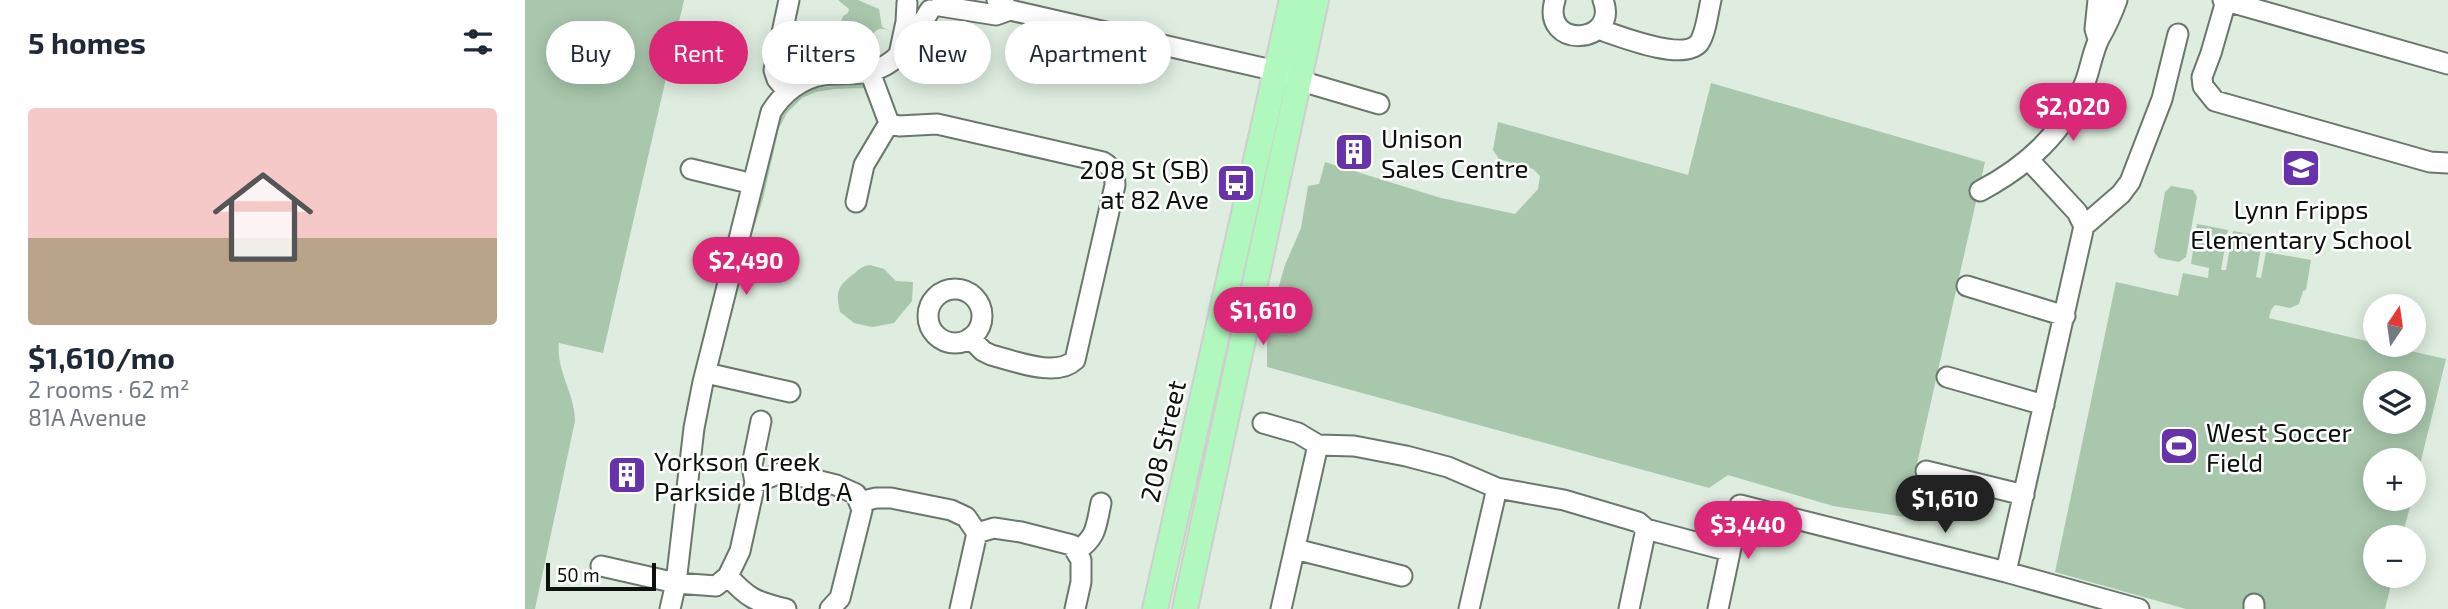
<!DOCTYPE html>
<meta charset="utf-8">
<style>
:root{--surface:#fff;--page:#f6f6f7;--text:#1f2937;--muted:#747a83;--accent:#db2777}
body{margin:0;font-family:"Exo 2",sans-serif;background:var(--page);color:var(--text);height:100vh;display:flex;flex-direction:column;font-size:26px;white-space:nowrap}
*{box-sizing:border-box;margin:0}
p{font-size:23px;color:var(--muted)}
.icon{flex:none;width:38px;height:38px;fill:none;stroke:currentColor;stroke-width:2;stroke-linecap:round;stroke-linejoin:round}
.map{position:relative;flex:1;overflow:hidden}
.panel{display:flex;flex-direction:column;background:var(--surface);width:525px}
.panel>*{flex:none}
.banner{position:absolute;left:21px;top:21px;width:665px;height:63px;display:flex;gap:14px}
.needle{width:46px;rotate:13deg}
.tools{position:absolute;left:1838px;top:294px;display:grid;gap:14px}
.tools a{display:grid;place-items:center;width:63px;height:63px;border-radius:50%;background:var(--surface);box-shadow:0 4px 18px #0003;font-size:35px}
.scale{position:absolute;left:21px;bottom:18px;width:110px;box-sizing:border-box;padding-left:7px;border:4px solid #0c110c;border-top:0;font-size:19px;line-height:24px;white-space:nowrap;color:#0c110c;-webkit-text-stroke:5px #fff;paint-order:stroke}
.price{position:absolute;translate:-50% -60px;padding:0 16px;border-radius:24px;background:var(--accent);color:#fff;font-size:23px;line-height:46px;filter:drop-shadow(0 2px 4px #0008)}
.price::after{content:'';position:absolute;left:50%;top:42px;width:21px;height:16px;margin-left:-10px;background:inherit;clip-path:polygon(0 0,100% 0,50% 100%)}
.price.active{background:#222;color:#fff}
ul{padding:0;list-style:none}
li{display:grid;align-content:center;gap:14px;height:371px;padding:0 28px}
li span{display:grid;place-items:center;height:217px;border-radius:7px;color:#555}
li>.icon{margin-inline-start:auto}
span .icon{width:126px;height:126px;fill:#fffc;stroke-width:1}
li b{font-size:30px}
h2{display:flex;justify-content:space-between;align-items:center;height:84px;padding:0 28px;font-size:30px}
.tag{padding:0 24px;border-radius:32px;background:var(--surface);box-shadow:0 4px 18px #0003;font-size:24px;line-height:63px}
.tag.active{background:var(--accent);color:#fff}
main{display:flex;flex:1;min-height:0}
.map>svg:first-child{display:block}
.green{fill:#a9c7ad;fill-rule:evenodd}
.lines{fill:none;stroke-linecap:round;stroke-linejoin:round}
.minor-casing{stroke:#6a786c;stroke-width:23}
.major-casing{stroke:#cecfce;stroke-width:28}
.minor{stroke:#fff;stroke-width:19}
.major{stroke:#b0f8be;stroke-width:24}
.labels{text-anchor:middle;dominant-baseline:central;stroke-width:5;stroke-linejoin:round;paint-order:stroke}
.poi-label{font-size:26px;fill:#0c110c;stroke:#fff;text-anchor:start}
.street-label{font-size:26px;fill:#0c110c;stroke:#fff}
</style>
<main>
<section class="panel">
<h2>5 homes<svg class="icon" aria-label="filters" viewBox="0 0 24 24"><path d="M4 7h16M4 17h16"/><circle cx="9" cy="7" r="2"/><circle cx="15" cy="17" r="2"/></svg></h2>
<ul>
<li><span style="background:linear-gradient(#f6c9c9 60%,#b9a48a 0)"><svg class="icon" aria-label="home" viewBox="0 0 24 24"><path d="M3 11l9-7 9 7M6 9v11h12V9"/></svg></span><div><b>$1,610/mo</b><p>2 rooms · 62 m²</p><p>81A Avenue</p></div></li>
</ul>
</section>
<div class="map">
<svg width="1923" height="609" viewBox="0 0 1923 609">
<rect width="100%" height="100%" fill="#deeddf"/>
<path class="green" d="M0,0H159L78,353L34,343C31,371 50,394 50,421L10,609H0Z
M313,0H333L354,9L357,27L368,32C363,30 357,27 352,30C347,33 346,40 341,43C333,49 315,44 314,33C314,28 316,21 318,16L323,13L324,9Z
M1186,83L1460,162L1380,517L1308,506L1203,475L1184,488L742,367V327L760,265L776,228L783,186L794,184L800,162L916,198L990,214L1013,189L1015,176L1008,169L974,159L968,150L973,122L1163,175Z
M339,84L340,88L309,89L291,92L277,98L262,113L254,128L238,199L222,250L221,237L234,199L254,118C279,79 301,89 339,84Z
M1646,186L1668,190L1672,197L1661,257L1654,262L1634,258L1629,252L1640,192Z
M1672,224L1703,230L1696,270H1701L1708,231L1738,236L1731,277L1736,278L1741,252L1786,260L1781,290L1778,291L1774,304L1765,308L1750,305L1746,310L1744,318L1850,343V345H1859L1921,359L1888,493V460H1850V499H1887L1877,537H1850V576H1868L1860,609H1661L1530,572L1591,282L1653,296L1658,273L1683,278L1684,268L1666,264ZM1850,383H1888V422H1850Z
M345,265L359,269L371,281L388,282L387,301L369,323L347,327L329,323L315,312C310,290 313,286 330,273C335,268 338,266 345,265Z"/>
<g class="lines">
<g class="minor-casing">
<path id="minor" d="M472,0L485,10L773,76L786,84L854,104
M1030,0C1015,50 1095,45 1078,0
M1573,0L1570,29L1573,39
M1698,0L1923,64
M1701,1L1686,53L1677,77L1678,86L1690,101L1905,162L1923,163
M415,6L471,15L485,10
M1073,29C1094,36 1158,62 1174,43C1181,33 1183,12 1186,0
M375,50L381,22L382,3
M263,92L252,79L249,70L264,0
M364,123L374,126L412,124L578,162C587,167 590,174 590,185L550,360C531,378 490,361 466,355L458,351L445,338
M166,169L228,184
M1455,191C1502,166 1537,134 1559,85C1565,71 1567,53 1574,39C1581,27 1587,14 1592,0
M331,202L339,165L364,123L345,72
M1559,226L1596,194L1605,182L1637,99L1653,34
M1442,286L1540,316
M403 316a27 27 0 1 1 54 0a27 27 0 1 1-54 0Z
M181,373L265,392
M1422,377L1519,405
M738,423L773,433L793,445L829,446L881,456L923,467L972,488
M1401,471L1499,495
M230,483L258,472L311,485L331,494L337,510L315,598L305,609
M334,502L351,498H366L426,510L441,517L452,533L435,609
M452,533L469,528L496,532L547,545L556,560V582L550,609
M770,549L877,576
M551,551C572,538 571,526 576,503
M76,566L151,583L191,586L203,576L215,551L230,483L227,465L236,421
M1481,572L1559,226L1552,212L1503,159
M203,576C223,599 232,602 261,609
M145,609L151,583L169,428L178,382L246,112C257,94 276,78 298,75C322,72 338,78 361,65C383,52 392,31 405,10
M756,609L793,445
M944,609L972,488L1039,500L1113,522L1121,529L1204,551
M1104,609L1121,529
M1193,609L1215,505L1481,572L1614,609
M1729,609V604"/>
</g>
<g class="major-casing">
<path id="major" d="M630,609L767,0
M660,609L791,0"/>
</g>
<use href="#minor" class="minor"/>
<use href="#major" class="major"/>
</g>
<defs>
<g id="building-square" transform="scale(2.0125)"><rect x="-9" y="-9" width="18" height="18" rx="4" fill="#63a" stroke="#fff"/><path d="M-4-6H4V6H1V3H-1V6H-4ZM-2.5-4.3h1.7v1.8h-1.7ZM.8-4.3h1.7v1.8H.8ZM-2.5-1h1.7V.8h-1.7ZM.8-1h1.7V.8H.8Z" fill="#fff"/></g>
<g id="school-square" transform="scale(2.0125)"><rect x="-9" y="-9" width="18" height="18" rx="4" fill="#63a" stroke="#fff"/><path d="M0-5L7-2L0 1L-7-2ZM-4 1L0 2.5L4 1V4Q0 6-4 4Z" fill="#fff"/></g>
<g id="bus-square" transform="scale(2.0125)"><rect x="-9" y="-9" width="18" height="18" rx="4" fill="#63a" stroke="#fff"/><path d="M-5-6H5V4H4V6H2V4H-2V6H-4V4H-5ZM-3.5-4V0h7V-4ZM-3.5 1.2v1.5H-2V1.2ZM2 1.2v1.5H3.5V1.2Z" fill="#fff"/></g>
<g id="stadium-square" transform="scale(2.0125)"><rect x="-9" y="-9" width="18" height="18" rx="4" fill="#63a" stroke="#fff"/><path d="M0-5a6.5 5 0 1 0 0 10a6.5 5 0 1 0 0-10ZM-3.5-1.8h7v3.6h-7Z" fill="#fff"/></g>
</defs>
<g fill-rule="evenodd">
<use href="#building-square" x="829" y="152"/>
<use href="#school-square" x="1776" y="168"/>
<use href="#bus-square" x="711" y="183"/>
<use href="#stadium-square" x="1654" y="446"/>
<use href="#building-square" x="102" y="475"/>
</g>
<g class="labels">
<g class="poi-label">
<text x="856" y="137">Unison<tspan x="856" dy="30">Sales Centre</tspan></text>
<text x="684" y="168" text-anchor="end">208 St (SB)<tspan x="684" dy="30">at 82 Ave</tspan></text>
<text x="1776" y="208" text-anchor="middle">Lynn Fripps<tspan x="1776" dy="30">Elementary School</tspan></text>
<text x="1681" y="431">West Soccer<tspan x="1681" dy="30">Field</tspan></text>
<text x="129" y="460">Yorkson Creek<tspan x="129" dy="30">Parkside 1 Bldg A</tspan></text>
</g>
<g class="street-label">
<text transform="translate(637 441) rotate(-77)">208 Street</text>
</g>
</g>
</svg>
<div class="tools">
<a><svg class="needle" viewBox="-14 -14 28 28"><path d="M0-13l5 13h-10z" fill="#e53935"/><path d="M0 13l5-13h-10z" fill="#747a83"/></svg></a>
<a><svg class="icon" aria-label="layers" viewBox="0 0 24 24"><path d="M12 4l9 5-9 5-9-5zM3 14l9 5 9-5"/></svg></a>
<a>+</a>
<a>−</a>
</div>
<div class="scale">50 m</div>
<b class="price" style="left:1548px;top:143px">$2,020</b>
<b class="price" style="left:221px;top:297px">$2,490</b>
<b class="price" style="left:738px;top:347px">$1,610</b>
<b class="price active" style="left:1420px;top:535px">$1,610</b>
<b class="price" style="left:1223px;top:561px">$3,440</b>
<div class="banner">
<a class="tag">Buy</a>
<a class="tag active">Rent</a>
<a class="tag">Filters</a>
<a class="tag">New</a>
<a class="tag">Apartment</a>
</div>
</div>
</main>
